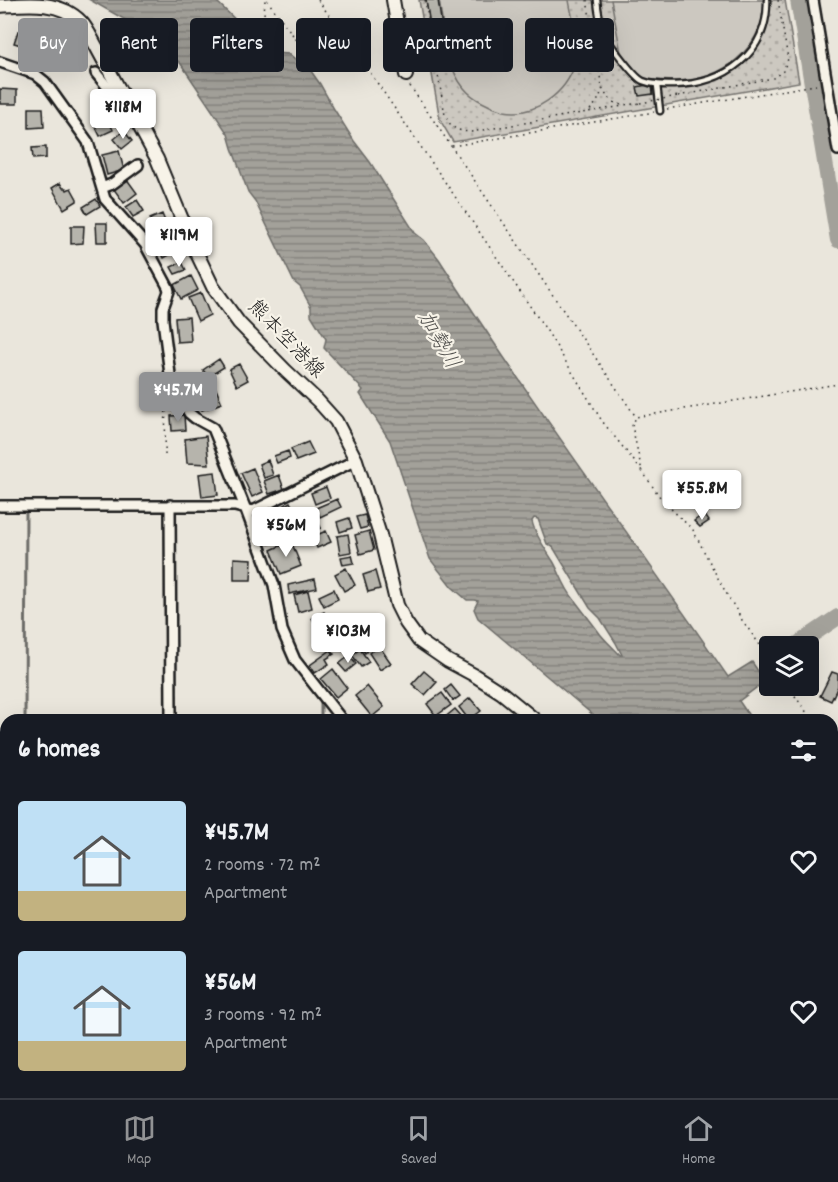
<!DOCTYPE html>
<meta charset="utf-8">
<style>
:root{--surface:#171b24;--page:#242831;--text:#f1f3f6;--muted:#9ea1a6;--line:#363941;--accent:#919294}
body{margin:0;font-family:Dekko,"Klee One",sans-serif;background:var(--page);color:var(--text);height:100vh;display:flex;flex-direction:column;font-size:22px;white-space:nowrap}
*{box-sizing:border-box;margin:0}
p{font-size:20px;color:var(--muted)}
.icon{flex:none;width:33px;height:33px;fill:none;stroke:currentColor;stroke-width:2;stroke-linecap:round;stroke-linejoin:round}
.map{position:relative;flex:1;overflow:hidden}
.drawer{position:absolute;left:0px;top:714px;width:838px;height:384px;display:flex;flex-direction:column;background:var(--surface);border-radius:18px 18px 0 0;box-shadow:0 6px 24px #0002}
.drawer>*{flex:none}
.guide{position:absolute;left:18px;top:18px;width:802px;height:54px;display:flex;gap:12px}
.fabs{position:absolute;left:759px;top:636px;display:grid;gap:12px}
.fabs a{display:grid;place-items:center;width:60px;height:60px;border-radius:6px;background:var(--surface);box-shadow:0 6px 24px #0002;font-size:30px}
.price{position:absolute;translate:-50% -51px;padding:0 14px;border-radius:6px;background:#fff;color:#222;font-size:20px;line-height:39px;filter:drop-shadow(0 2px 3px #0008)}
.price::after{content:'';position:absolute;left:50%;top:36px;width:18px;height:14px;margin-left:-9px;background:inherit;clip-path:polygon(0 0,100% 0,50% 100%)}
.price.current{background:var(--accent);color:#fff}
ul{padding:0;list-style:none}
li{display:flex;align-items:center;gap:18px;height:150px;padding:0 18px}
li span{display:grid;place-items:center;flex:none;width:168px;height:120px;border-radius:6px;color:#555}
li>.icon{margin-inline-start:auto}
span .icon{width:72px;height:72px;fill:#fffc;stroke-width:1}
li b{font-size:26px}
h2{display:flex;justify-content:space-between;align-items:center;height:72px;padding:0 18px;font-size:26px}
.tag{padding:0 21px;border-radius:6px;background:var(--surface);box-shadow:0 6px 24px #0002;font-size:21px;line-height:54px}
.tag.current{background:var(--accent);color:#fff}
.tabs{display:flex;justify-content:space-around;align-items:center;height:84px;border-top:2px solid var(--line);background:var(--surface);font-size:16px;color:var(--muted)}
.tabs a{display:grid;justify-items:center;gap:3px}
.tabs .current{color:var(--accent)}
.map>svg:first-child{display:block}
.park{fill:url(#park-dots);stroke:#74726e;stroke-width:1.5}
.pitch{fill:#ccc8c0;stroke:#74726e;stroke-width:1.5}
.water{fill:url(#water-rules);stroke:#6d6c68;stroke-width:1.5;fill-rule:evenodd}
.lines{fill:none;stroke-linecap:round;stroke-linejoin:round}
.stream{stroke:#6d6c68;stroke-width:3}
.river{stroke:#a3a19a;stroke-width:16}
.building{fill:#b6b4ac;stroke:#1c1c1c;stroke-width:1.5}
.lane-casing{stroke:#1c1c1c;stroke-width:9}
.street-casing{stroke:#1c1c1c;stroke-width:14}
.secondary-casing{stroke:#1c1c1c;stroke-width:16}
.path{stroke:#1c1c1c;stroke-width:1.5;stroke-dasharray:1.5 4.5;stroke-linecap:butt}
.lane{stroke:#f7f3e8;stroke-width:4.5}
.street{stroke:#f7f3e8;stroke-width:9}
.secondary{stroke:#f7f3e8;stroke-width:12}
.path-bridge{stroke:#1c1c1c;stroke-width:1.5;stroke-dasharray:1.5 4.5;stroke-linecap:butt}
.labels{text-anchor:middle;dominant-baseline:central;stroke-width:4.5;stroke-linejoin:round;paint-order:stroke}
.street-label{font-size:20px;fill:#1c1c1c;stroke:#f7f3e8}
.water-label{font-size:21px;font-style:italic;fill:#52514e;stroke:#f7f3e8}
</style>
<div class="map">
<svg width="838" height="1098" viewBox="0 0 838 1098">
<defs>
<pattern id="park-dots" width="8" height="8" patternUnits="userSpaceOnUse" patternTransform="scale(1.5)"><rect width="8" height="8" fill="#ccc8c0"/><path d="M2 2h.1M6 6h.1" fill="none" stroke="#afaba4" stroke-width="1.8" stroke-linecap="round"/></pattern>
<pattern id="water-rules" width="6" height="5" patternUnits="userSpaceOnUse" patternTransform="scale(1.5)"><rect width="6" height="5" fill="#a3a19a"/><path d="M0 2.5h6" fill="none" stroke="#84827d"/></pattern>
</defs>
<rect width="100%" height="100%" fill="#eae6dc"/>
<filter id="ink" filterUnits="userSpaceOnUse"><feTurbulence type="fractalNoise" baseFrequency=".0167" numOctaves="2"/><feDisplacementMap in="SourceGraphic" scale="12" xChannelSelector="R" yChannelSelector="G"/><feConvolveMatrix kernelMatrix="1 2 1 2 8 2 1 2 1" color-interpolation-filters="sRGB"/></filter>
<g filter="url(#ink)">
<path class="park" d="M419,0H785L799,82L453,142L440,120Z"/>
<path class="pitch" d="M439,0H569C572,19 581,46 575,64C566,93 535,117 504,111C496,109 489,106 482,102C476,99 469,94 464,88C445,65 444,29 439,0Z
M611,0H765C763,44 731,74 689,80C674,82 658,80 642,79L621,53Z"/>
<path class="water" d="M90,0H215L246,30L245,35L264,45L273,53L289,54L300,63L304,61L320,84L334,109L354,141L370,162L415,233L424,240L439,259C530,402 633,538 728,677L752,662L765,681L739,701L752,720H599L478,618L474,609L478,601L474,600H467L452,587L430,559L390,441L360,394L363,390L324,348L326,339L311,315V307L300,287L294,282L255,201L248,192L232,148L228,134L181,64L160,44L148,29L140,25L136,26ZM534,518L538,519L547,544L553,547L590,608L600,618L616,643L622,655H620C613,647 604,640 598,631C590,620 581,609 573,598C564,587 560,573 553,561C546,550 534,533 532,521Z
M833,851L838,863V1098H764L762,1092H832Z"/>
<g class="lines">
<path class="stream" d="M25,720L26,510
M321,720V698
M0,944H6
M23,1098V1092
M320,1098V1092"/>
<path class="river" d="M798,0L838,240
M795,646L838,617"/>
</g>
<path class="building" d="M426,0H438L442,27L438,28L437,30L431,31Z
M18,31L31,35L28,47L14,43Z
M63,38L72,47L61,57L52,49Z
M42,44L56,56L49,66L41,58L39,60L34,57Z
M652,84L653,94L639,96L637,87Z
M0,89L17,90V104H0Z
M29,108H43L44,127L29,128Z
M106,115L113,130L100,136L93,121Z
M124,131L132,141L122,149L114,139Z
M46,147V158L33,159L32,148Z
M119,151L124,170L107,175L102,155Z
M126,178L137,193L124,203L113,188Z
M60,183L63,188H66L67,190L71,188L77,199V201L64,209L52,188Z
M96,199L100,206L87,214L83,207Z
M137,200L144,211L133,217L126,207Z
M162,214L167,226L155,231L150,219Z
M96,223H107V242H97Z
M71,226H84L83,243L71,244Z
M167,238L175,252L164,258L156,243Z
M182,262L186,270L175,274L171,267Z
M191,276L198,290L181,299L174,285Z
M201,293L210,315L198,321L188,298Z
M189,317L191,341L177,342L175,318Z
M219,359L224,367L208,377L203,370Z
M239,364L248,380L237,386L229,369Z
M212,380L222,403L202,410L191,390Z
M184,415L185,430L172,431L171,416Z
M206,436L209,464L187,463L185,439Z
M308,442L314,454L296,461L291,449Z
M288,451L290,458L277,463L274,456Z
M268,460L273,475L264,478L259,464Z
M253,468L263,492L252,497L241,473Z
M215,472L218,495L202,497L199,474Z
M279,475L284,489L269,494L264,481Z
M326,487L330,498L315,504L311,493Z
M337,499L341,507L320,517L316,508Z
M290,502L296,513L283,519L278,509Z
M313,512L321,528L308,534L300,518Z
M704,514L709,521L700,527L694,521Z
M365,515L368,527L360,529L356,517Z
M349,518L352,528L340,532L337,522Z
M294,522L298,535L288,538L284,525Z
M275,531L279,541L269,544L266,535Z
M326,531L331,542L317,548L312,537Z
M369,531L374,550L360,554L355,535Z
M348,534L351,552L340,554L337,536Z
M291,541L301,566L281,574L271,550Z
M352,555L354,563L343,565L341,557Z
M234,558L252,559L251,580H234Z
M346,568L355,585L344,591L335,574Z
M375,571L380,589L368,592L363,575Z
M315,579L317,588L289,594L288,585Z
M334,589L338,599L324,606L319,596Z
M308,591L312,608L298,612L294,595Z
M324,612L333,628L321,634L312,618Z
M356,630L364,639L356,647L347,638Z
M371,639L376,644L365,653L361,647Z
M379,646L391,663L380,670L369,653Z
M360,649L369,662L361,667L352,655Z
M331,650L334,654L326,659L329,664L315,673L310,665Z
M349,656L356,664L346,672L339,664Z
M333,669L347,688L336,697L321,679Z
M424,671L437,682L425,695L412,684Z
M832,672L838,674V686L831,701L820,696Z
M451,685L460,696L453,701L445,690Z
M367,686L384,707L372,717L355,696Z
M442,693L451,705L436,716L427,704Z
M470,698L481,711L469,720L459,707Z
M455,709L463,718L461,720H444L443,719Z"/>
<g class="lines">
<g class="lane-casing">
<path id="lane" d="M597,0C598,10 600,22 603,31C606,40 635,78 643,81C653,85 663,85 674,85C725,84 768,54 767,0
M657,85L660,111"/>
</g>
<g class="street-casing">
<path id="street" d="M813,0L838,150
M0,62L35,74L45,82L88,142L105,199L145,244L168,287L169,291L163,308V320L171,382L189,413L195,418L213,428L246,510L274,585L282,630L295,660L342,720
M96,73L109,89L117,94L122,93
M102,188L112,184L138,165
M170,505L171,720
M0,506H235L253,511L356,460
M0,938H6
M472,1092V1098
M552,1092V1098
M570,1092L572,1098
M172,1098V1092
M506,1098V1094L531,1092"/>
</g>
<g class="secondary-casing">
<path id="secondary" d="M393,0L406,75
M0,6C27,4 60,0 81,22C85,26 88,32 91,37L157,159L191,241L213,287L239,323L286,371L318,401L336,421L356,460L380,535L397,605L406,623L419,641L448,661L474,675L502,693L535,720
M701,1092L705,1098"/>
</g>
<path class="path" d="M267,0L304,50
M318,0L367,68L547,331L602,421L642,471L632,426L636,417
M425,0L445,115C451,128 456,131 471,132L623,106
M587,0L602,88C612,107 621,106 640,103
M256,30L264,15L265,0
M410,86L636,417L838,384
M678,96L773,78L783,71L788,59L778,0
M667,109L816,85
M590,110C596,104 600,98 602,89
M452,146L654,112
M165,455L166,393
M642,471L662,500L693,530L721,584L742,620L770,659
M788,686L812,720
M832,752L838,760"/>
<use href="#lane" class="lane"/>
<use href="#street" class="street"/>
<use href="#secondary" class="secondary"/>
<path class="path-bridge" d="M640,103L678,96"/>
</g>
</g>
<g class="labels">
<g class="street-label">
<text transform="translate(285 340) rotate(46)">熊本空港線</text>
</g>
<g class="water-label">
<text transform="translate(437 341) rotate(60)">加勢川</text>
</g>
</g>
</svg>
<div class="fabs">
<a><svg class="icon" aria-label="layers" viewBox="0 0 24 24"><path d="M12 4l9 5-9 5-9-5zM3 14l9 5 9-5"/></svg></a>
</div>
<b class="price" style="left:123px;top:140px">¥118M</b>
<b class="price" style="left:179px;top:268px">¥119M</b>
<b class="price current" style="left:178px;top:423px">¥45.7M</b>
<b class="price" style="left:702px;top:521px">¥55.8M</b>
<b class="price" style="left:286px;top:558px">¥56M</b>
<b class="price" style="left:348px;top:664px">¥103M</b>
<div class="guide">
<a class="tag current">Buy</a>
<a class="tag">Rent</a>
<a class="tag">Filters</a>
<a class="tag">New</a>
<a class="tag">Apartment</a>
<a class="tag">House</a>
</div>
<section class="drawer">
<h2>6 homes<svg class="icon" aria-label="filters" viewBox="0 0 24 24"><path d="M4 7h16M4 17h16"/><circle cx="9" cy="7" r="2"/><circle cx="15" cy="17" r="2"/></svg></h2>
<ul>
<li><span style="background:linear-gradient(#bfe0f5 75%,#c2b280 0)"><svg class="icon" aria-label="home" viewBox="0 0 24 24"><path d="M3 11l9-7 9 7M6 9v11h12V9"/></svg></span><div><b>¥45.7M</b><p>2 rooms · 72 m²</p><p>Apartment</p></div><svg class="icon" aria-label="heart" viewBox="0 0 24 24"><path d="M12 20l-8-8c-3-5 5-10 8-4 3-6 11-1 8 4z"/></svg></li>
<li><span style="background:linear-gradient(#bfe0f5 75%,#c2b280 0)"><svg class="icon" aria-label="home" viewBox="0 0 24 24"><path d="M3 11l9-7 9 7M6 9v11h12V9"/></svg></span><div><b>¥56M</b><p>3 rooms · 92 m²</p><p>Apartment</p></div><svg class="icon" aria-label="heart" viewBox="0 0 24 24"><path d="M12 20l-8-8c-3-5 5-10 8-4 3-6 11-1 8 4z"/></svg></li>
</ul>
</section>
</div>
<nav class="tabs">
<a class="current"><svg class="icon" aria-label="map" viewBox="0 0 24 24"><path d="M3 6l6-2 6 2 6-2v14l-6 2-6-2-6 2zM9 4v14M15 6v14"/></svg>Map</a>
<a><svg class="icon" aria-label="saved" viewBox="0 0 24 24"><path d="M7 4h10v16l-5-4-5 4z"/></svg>Saved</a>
<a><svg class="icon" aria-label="home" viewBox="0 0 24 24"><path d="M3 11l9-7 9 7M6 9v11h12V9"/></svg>Home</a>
</nav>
